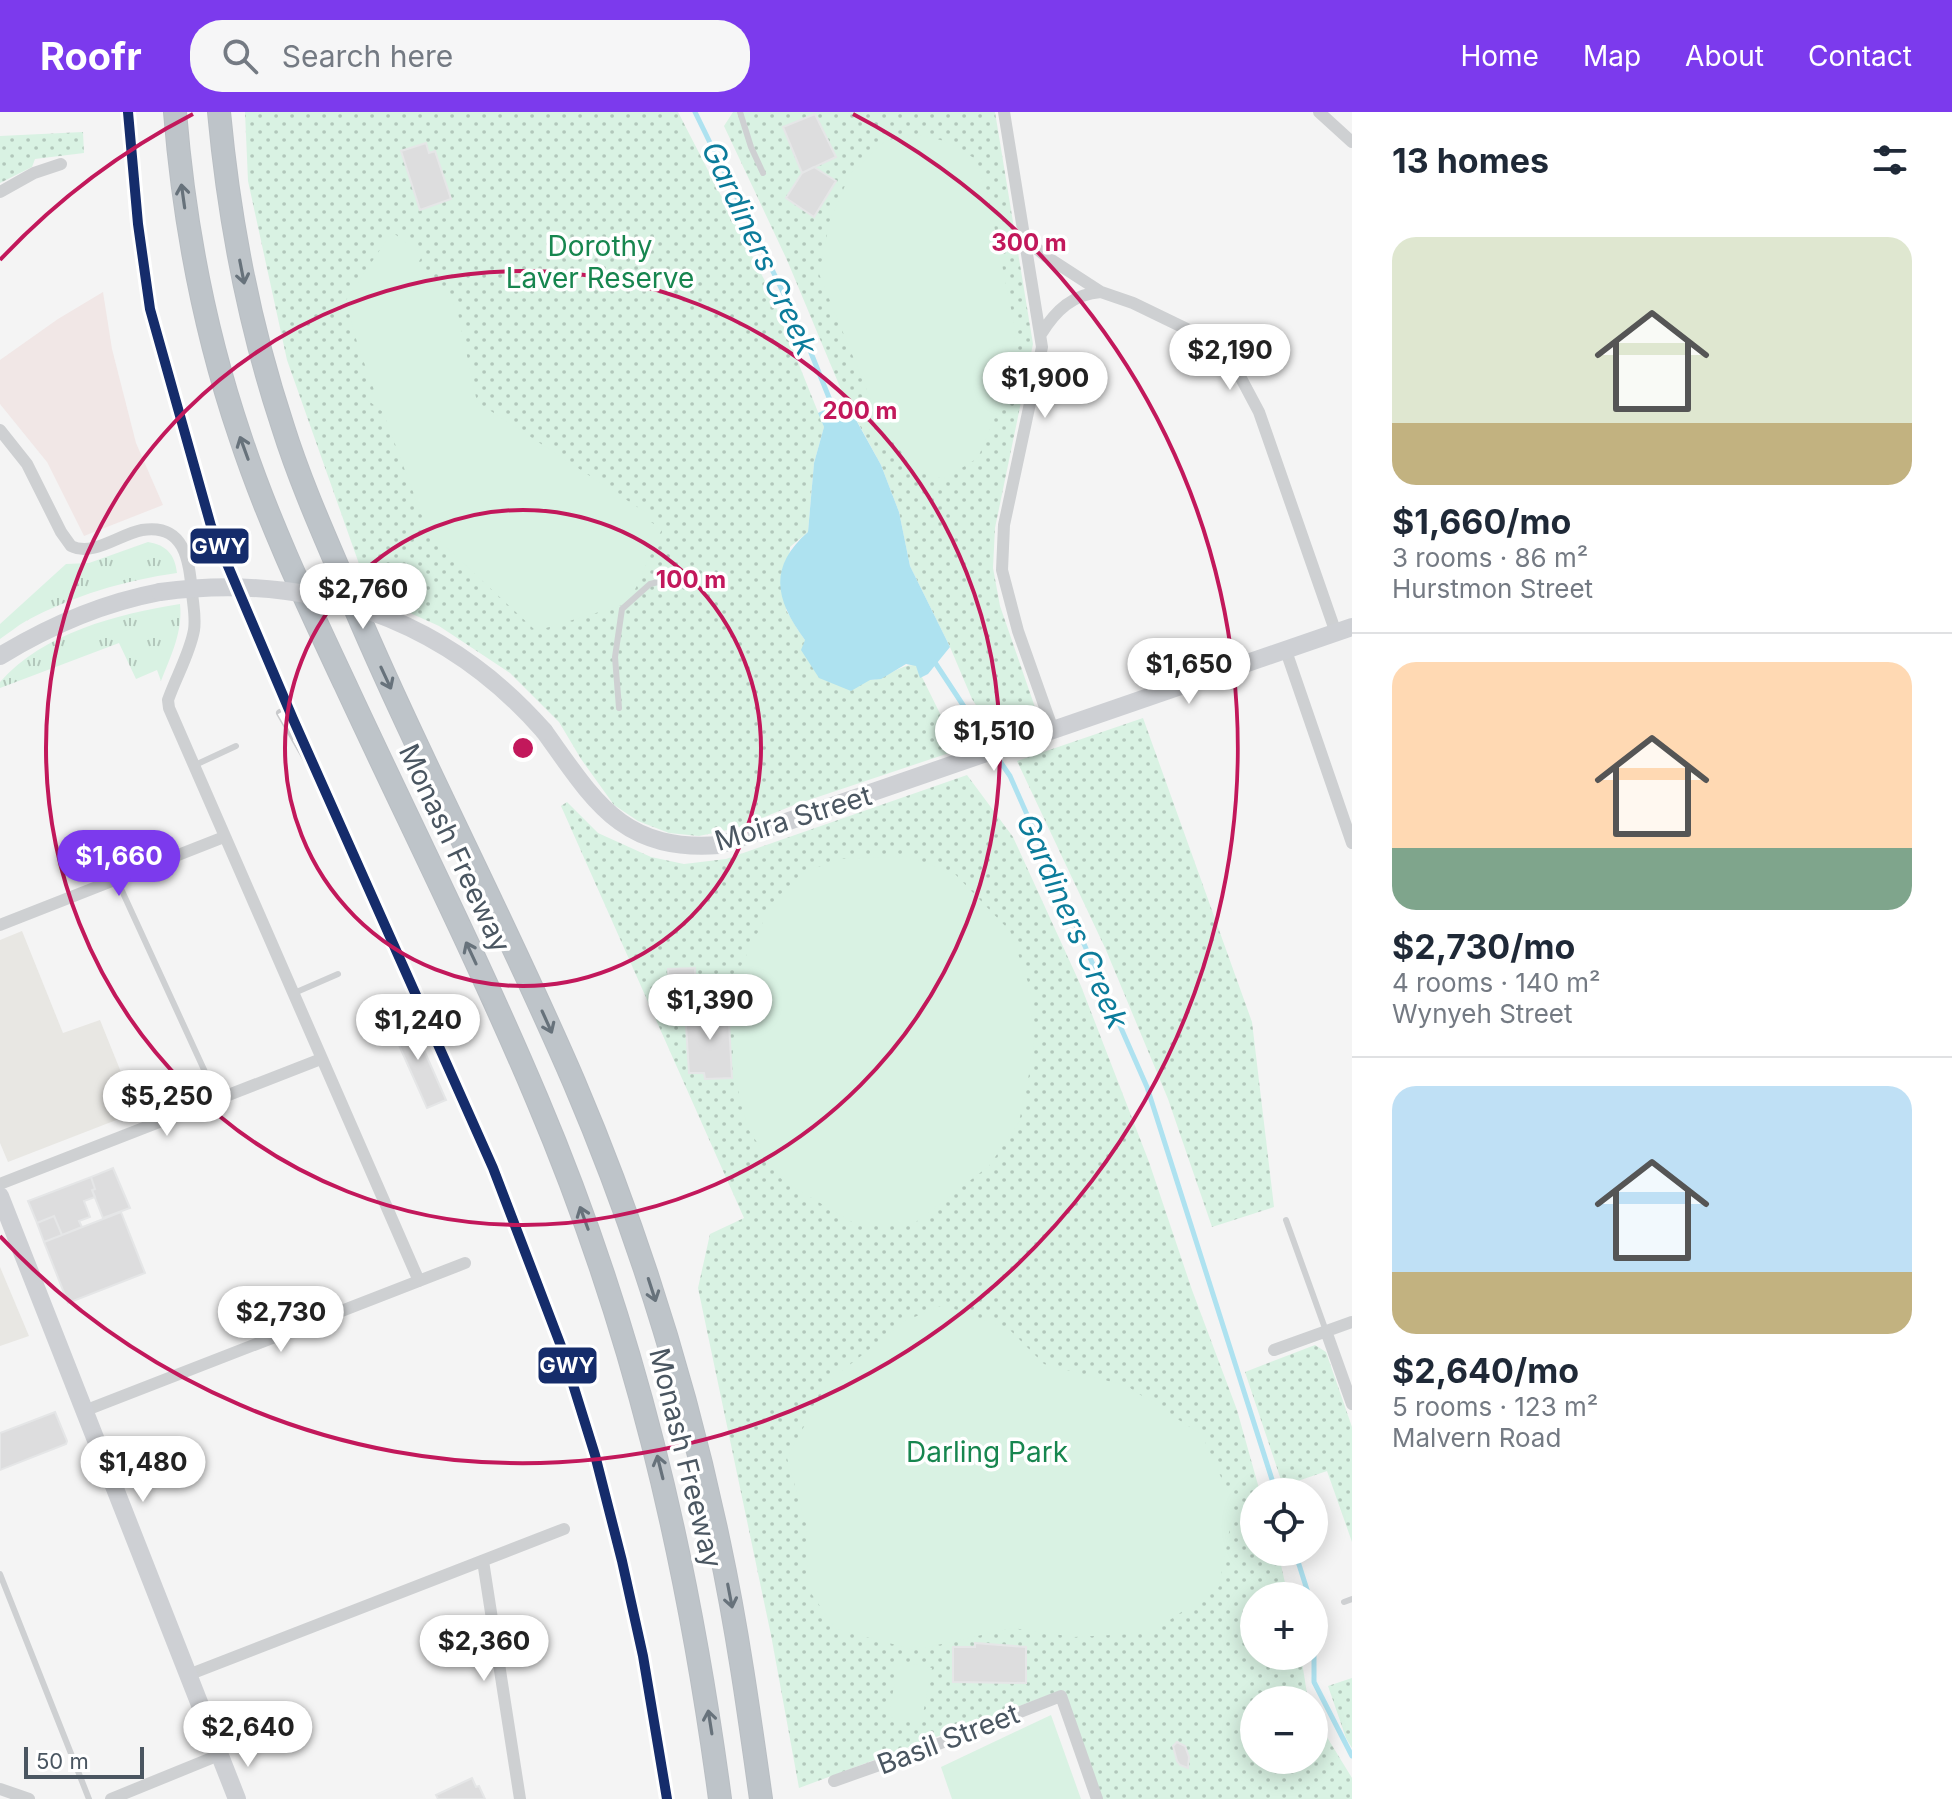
<!DOCTYPE html>
<meta charset="utf-8">
<style>
:root{--surface:#fff;--page:#f6f6f7;--text:#1f2937;--muted:#747a83;--line:#e0e1e3;--accent:#7c3aed}
body{margin:0;font-family:Inter,sans-serif;background:var(--page);color:var(--text);height:100vh;display:flex;flex-direction:column;font-size:30px;white-space:nowrap}
*{box-sizing:border-box;margin:0}
p{font-size:26px;color:var(--muted)}
.icon{flex:none;width:44px;height:44px;fill:none;stroke:currentColor;stroke-width:2;stroke-linecap:round;stroke-linejoin:round}
.map{position:relative;flex:1;overflow:hidden}
.drawer{display:flex;flex-direction:column;background:var(--surface);width:600px}
.drawer>*{flex:none}
.controls{position:absolute;left:1240px;top:1366px;display:grid;gap:16px}
.controls a{display:grid;place-items:center;width:88px;height:88px;border-radius:50%;background:var(--surface);box-shadow:0 4px 20px #0003;font-size:40px}
.scale{position:absolute;left:24px;bottom:20px;width:120px;box-sizing:border-box;padding-left:8px;border:4px solid #4a5661;border-top:0;font-size:22px;line-height:28px;white-space:nowrap;color:#4a5661;-webkit-text-stroke:6px #fff;paint-order:stroke}
.price{position:absolute;translate:-50% -68px;padding:0 18px;border-radius:28px;background:#fff;color:#222;font-size:26px;line-height:52px;filter:drop-shadow(0 2px 4px #0008)}
.price::after{content:'';position:absolute;left:50%;top:48px;width:24px;height:18px;margin-left:-12px;background:inherit;clip-path:polygon(0 0,100% 0,50% 100%)}
.price.active{background:var(--accent);color:#fff}
ul{padding:0;list-style:none}
li{display:grid;align-content:center;gap:16px;height:424px;padding:0 40px}
li+li{border-top:2px solid var(--line)}
li span{display:grid;place-items:center;height:248px;border-radius:24px;color:#555}
li>.icon{margin-inline-start:auto}
span .icon{width:144px;height:144px;fill:#fffc;stroke-width:1}
li b{font-size:34px}
h2{display:flex;justify-content:space-between;align-items:center;height:96px;padding:0 40px;font-size:34px}
header{display:flex;align-items:center;gap:48px;box-sizing:border-box;height:112px;padding:0 40px;background:var(--accent);color:#fff}
header strong{font-size:38px}
nav{display:flex;gap:44px;margin-inline-start:auto;font-size:28px}
.search{width:560px;height:72px;background:var(--page);display:flex;align-items:center;gap:20px;box-sizing:border-box;padding:0 28px;border-radius:32px;color:var(--muted);font-size:30px}
main{display:flex;flex:1;min-height:0}
.map>svg:first-child{display:block}
.commercial{fill:#e8e7e3}
.medical{fill:#f1e7e6}
.grass{fill:url(#grass-tufts)}
.park{fill:url(#park-dots)}
.pitch{fill:#d9f2e3}
.water{fill:#aee2f0}
.lines{fill:none;stroke-linecap:round;stroke-linejoin:round}
.stream{stroke:#aee2f0;stroke-width:5}
.building{fill:#ddddde;stroke:#e5e6e7;stroke-width:2}
.highway-casing{stroke:#b9bec3;stroke-width:24}
.lane{stroke:#ced0d2;stroke-width:6}
.street{stroke:#ced0d2;stroke-width:12}
.secondary{stroke:#ced0d4;stroke-width:18}
.highway{stroke:#bec4c9;stroke-width:22}
.rail-casing{stroke:#c9cacc;stroke-width:8}
.rail{stroke:#fff;stroke-width:5;stroke-dasharray:15;stroke-linecap:butt}
.secondary-bridge{stroke:#ced0d4;stroke-width:18}
.rail-1-casing{stroke:#fff;stroke-width:16}
.rail-1{stroke:#152c6b;stroke-width:10}
.oneway{stroke:#67727b}
.ring{fill:none;stroke:#c2185b;stroke-width:4}
.labels{text-anchor:middle;dominant-baseline:central;stroke-width:7;stroke-linejoin:round;paint-order:stroke}
.park-label{font-size:28px;fill:#17864f;stroke:#fff}
.street-label{font-size:28px;fill:#4a5661;stroke:#fff}
.water-label{font-size:30px;font-style:italic;fill:#0c7c9b;stroke:#fff}
.centre{fill:#c2185b;stroke:#fff;stroke-width:4}
.ring-label{font-size:24px;text-anchor:middle;font-weight:bold;fill:#c2185b;stroke:#fff;stroke-width:7;stroke-linejoin:round;paint-order:stroke}
.line-badge{stroke:#fff;stroke-width:3}
.badge-label{font-size:22px;text-anchor:middle;font-weight:bold;fill:#fff}
</style>
<header>
<strong>Roofr</strong>
<div class="search"><svg class="icon" aria-label="search" viewBox="0 0 24 24"><circle cx="10" cy="10" r="6"/><path d="M15 15l6 6"/></svg>Search here</div>
<nav><a>Home</a><a>Map</a><a>About</a><a>Contact</a></nav>
</header>
<main>
<div class="map">
<svg width="1352" height="1687" viewBox="0 0 1352 1687">
<defs>
<pattern id="grass-tufts" width="24" height="20" patternUnits="userSpaceOnUse" patternTransform="scale(2)"><rect width="24" height="20" fill="#d9f2e3"/><path d="M3 7l-1-3M5 7V3M7 7l1-3M15 17l-1-3M17 17v-4M19 17l1-3" fill="none" stroke="#b2c7bb"/></pattern>
<pattern id="park-dots" width="8" height="8" patternUnits="userSpaceOnUse" patternTransform="scale(2)"><rect width="8" height="8" fill="#d9f2e3"/><path d="M2 2h.1M6 6h.1" fill="none" stroke="#b2c7bb" stroke-width="1.8" stroke-linecap="round"/></pattern>
</defs>
<rect width="100%" height="100%" fill="#f4f4f4"/>
<path class="commercial" d="M22,819L63,921L100,908L137,1000L8,1050L0,1031V828Z
M0,1155L29,1224L0,1234Z"/>
<path class="medical" d="M103,180L112,237L136,331L163,393L84,424L47,350L0,292V248L58,207Z"/>
<path class="grass" d="M148,430C167,433 175,443 177,461C126,468 72,484 26,509C17,514 9,521 0,527V512L66,452L89,451Z
M180,492C183,520 171,543 161,569L157,558L136,567L119,531L0,576V570C43,521 117,502 180,492Z"/>
<path class="park" d="M245,0H678L767,173L824,315L814,351L808,420L790,435L786,498L798,518L805,528L870,568C887,567 899,552 916,553L958,638L794,693L737,716L699,724L669,721L638,709L614,693L581,647L559,610L510,561L439,514L370,483L287,248L248,69Z
M733,0H995L1033,232L995,416L993,456L1000,494L1038,604L1003,620L981,601L972,587L950,535L910,454L899,400L881,353L845,287L787,148L724,14Z
M83,20L84,41L35,47L32,55L0,71V24Z
M1143,606L1252,910L1274,1095L1212,1115L1168,987L1106,838L1017,649Z
M967,663L1013,725L1081,874L1149,1050L1192,1178L1237,1298L1260,1380H1254V1440H1278L1288,1484H1254V1544H1301L1308,1588H1254V1648H1314V1604L1352,1666V1687H1099L1057,1580L799,1676L771,1523L698,1176L710,1122L744,1106L561,694L567,690L598,721L651,745L684,752L726,747Z
M1315,1233L1326,1240L1352,1315V1430L1327,1359L1283,1374L1245,1260Z
M1352,1566V1636L1346,1626L1328,1574Z"/>
<path class="pitch" d="M913,22L945,29L974,46L987,80L1016,221L997,300L978,346L943,367L913,358L877,303L819,162L830,108L850,62L885,29Z
M392,120L423,143L418,151L457,197L477,290L648,402L646,407L662,417L629,491L536,519L427,417L383,300L366,287L374,278L358,234L347,193L344,191Z
M906,744L954,761L1010,819L1030,876L1034,938L1019,1010L989,1054L916,1110H852L783,1069L748,1017L732,954L739,858L773,790L801,762L838,747Z
M943,1193L1009,1217L1044,1252L1127,1274L1202,1323L1234,1394L1219,1475L1150,1521L1074,1525L1013,1516L915,1538L836,1517L808,1477L806,1412L787,1346L828,1270L905,1209Z
M899,1549L932,1556L921,1612L888,1605Z
M1051,1603L1081,1687H952L941,1655Z"/>
<path class="water" d="M845,288L881,353L899,400L910,454L950,535L928,562L920,566L916,554L906,552L881,567L870,568L851,579L819,566L801,538L805,528C775,488 768,455 808,420L814,351L824,315L818,301Z"/>
<g class="lines">
<path class="stream" d="M695,0L803,221L834,298
M934,549L990,634
M995,642L1010,664L1147,975L1276,1380
M1295,1440L1309,1484
M1314,1502V1570L1352,1644"/>
</g>
<path class="building" d="M815,2L836,45L802,61L783,15Z
M426,31L429,41L435,39L451,87L420,98L401,39Z
M814,55L836,69L814,105L786,86L802,61Z
M695,856L696,900L670,901L668,857Z
M728,892L732,966L705,967L704,961H689L686,913H680V906H702L701,893Z
M445,902L454,922L444,927L434,906Z
M409,904L446,988L427,996L390,913Z
M113,1056L130,1096L103,1106L92,1078L95,1077L91,1065Z
M91,1065L95,1077L92,1078L95,1085L84,1089L90,1105L79,1109L82,1115L62,1123L54,1104L37,1111L28,1089Z
M121,1100L145,1161L68,1191L44,1130Z
M54,1104L62,1123L44,1130L37,1111Z
M55,1300L67,1329L66,1332L0,1358V1321Z
M975,1531L1026,1535V1571L953,1570V1535H975Z
M1177,1630L1185,1634L1189,1645L1188,1656L1180,1653L1177,1649L1173,1634Z
M472,1666L476,1675L479,1674L485,1687H438L436,1683Z"/>
<g class="lines">
<g class="highway-casing">
<path id="highway" d="M175,0C184,111 204,218 240,324C268,409 307,491 345,572C409,710 478,847 537,987C634,1216 687,1441 720,1687
M219,0C229,107 249,213 283,315C299,366 321,416 342,465C413,636 501,800 574,970C637,1118 686,1273 719,1431C737,1515 749,1601 761,1687"/>
</g>
<path class="lane" d="M740,0L751,35L763,61
M619,596L615,545L622,497L650,472L683,464
M193,654L236,634
M117,768L217,986
M292,882L338,862
M1286,1108L1326,1219
M0,1462L89,1687
M1344,1490L1352,1487"/>
<path class="street" d="M1004,0L1042,235L1004,413L1002,458L1018,519L1053,618
M1319,0L1352,30
M0,80L34,61L61,52
M1025,127L1047,145L1101,180L1133,191L1197,222L1213,232L1234,253L1259,300L1336,521
M1041,222C1056,198 1073,182 1101,180
M0,318L27,352L61,420L71,434C93,445 120,422 142,418C185,411 189,449 192,480C193,493 196,505 194,518C190,541 176,565 168,588L169,596L419,1169
M1286,539L1352,731
M0,813L224,725
M0,1072L321,947
M1326,1219L1352,1292
M1274,1238L1352,1210
M84,1299L465,1151
M483,1449L520,1687
M188,1563L564,1417
M834,1669L936,1633L1061,1584L1097,1687
M0,1677L29,1687
M111,1687L219,1643"/>
<path class="secondary" d="M0,544C51,513 102,491 160,480
M544,619C595,690 622,740 719,733L1352,515
M0,1084L237,1687"/>
<use href="#highway" class="highway"/>
<g class="rail-casing">
<path id="rail" d="M280,601L325,679"/>
</g>
<use href="#rail" class="rail"/>
<path class="secondary-bridge" d="M160,480C309,460 444,505 544,619"/>
<g class="rail-1-casing">
<path id="rail-1" d="M128,0L138,112L150,197L211,414L293,607L493,1056L561,1234L595,1343L622,1449L643,1544L667,1687"/>
</g>
<use href="#rail-1" class="rail-1"/>
</g>
<defs><path id="oneway-shaft" d="M-6 0H5M1.5-3L5.5 0L1.5 3" fill="none" stroke-width="1.6" stroke-linecap="round" stroke-linejoin="round" transform="scale(2)"/></defs>
<g class="oneway">
<use href="#oneway-shaft" transform="translate(183 84) rotate(-98)"/>
<use href="#oneway-shaft" transform="translate(242 160) rotate(79)"/>
<use href="#oneway-shaft" transform="translate(244 336) rotate(-110)"/>
<use href="#oneway-shaft" transform="translate(386 566) rotate(65)"/>
<use href="#oneway-shaft" transform="translate(471 841) rotate(-115)"/>
<use href="#oneway-shaft" transform="translate(547 910) rotate(66)"/>
<use href="#oneway-shaft" transform="translate(584 1106) rotate(-110)"/>
<use href="#oneway-shaft" transform="translate(652 1178) rotate(72)"/>
<use href="#oneway-shaft" transform="translate(660 1355) rotate(-104)"/>
<use href="#oneway-shaft" transform="translate(730 1484) rotate(79)"/>
<use href="#oneway-shaft" transform="translate(710 1610) rotate(-99)"/>
</g>
<g class="ring">
<circle cx="523" cy="636" r="238"/>
<circle cx="523" cy="636" r="477"/>
<path d="M0 148A715 715 0 0 1 193 2M853 2A715 715 0 1 1 0 1124"/>
</g>
<g class="labels">
<g class="park-label">
<text x="600" y="134">Dorothy<tspan x="600" dy="32">Laver Reserve</tspan></text>
<text x="987" y="1340">Darling Park</text>
</g>
<g class="street-label">
<text transform="translate(793 706) rotate(-17)">Moira Street</text>
<text transform="translate(455 736) rotate(65)">Monash Freeway</text>
<text transform="translate(686 1346) rotate(76)">Monash Freeway</text>
<text transform="translate(948 1627) rotate(-21)">Basil Street</text>
</g>
<g class="water-label">
<text transform="translate(760 136) rotate(65)">Gardiners Creek</text>
<text transform="translate(1073 809) rotate(66)">Gardiners Creek</text>
</g>
</g>
<circle cx="523" cy="636" r="12" class="centre"/>
<g class="ring-label">
<text x="1029" y="139">300 m</text>
<text x="860" y="307">200 m</text>
<text x="691" y="476">100 m</text>
</g>
<g class="line-badge">
<rect x="189" y="415" width="61" height="38" rx="8" fill="#152c6b"/>
<rect x="537" y="1234" width="61" height="39" rx="8" fill="#152c6b"/>
</g>
<g class="badge-label">
<text x="219" y="442">GWY</text>
<text x="567" y="1261">GWY</text>
</g>
</svg>
<div class="controls">
<a><svg class="icon" aria-label="locate" viewBox="0 0 24 24"><circle cx="12" cy="12" r="6"/><path d="M12 2v4M12 18v4M2 12h4M18 12h4"/></svg></a>
<a>+</a>
<a>−</a>
</div>
<div class="scale">50 m</div>
<b class="price" style="left:1230px;top:280px">$2,190</b>
<b class="price" style="left:1045px;top:308px">$1,900</b>
<b class="price" style="left:363px;top:519px">$2,760</b>
<b class="price" style="left:1189px;top:594px">$1,650</b>
<b class="price" style="left:994px;top:661px">$1,510</b>
<b class="price active" style="left:119px;top:786px">$1,660</b>
<b class="price" style="left:710px;top:930px">$1,390</b>
<b class="price" style="left:418px;top:950px">$1,240</b>
<b class="price" style="left:167px;top:1026px">$5,250</b>
<b class="price" style="left:281px;top:1242px">$2,730</b>
<b class="price" style="left:143px;top:1392px">$1,480</b>
<b class="price" style="left:484px;top:1571px">$2,360</b>
<b class="price" style="left:248px;top:1657px">$2,640</b>
</div>
<section class="drawer">
<h2>13 homes<svg class="icon" aria-label="filters" viewBox="0 0 24 24"><path d="M4 7h16M4 17h16"/><circle cx="9" cy="7" r="2"/><circle cx="15" cy="17" r="2"/></svg></h2>
<ul>
<li><span style="background:linear-gradient(#dfe7d0 75%,#c2b280 0)"><svg class="icon" aria-label="home" viewBox="0 0 24 24"><path d="M3 11l9-7 9 7M6 9v11h12V9"/></svg></span><div><b>$1,660/mo</b><p>3 rooms · 86 m²</p><p>Hurstmon Street</p></div></li>
<li><span style="background:linear-gradient(#ffd9b3 75%,#7fa58c 0)"><svg class="icon" aria-label="home" viewBox="0 0 24 24"><path d="M3 11l9-7 9 7M6 9v11h12V9"/></svg></span><div><b>$2,730/mo</b><p>4 rooms · 140 m²</p><p>Wynyeh Street</p></div></li>
<li><span style="background:linear-gradient(#bfe0f5 75%,#c2b280 0)"><svg class="icon" aria-label="home" viewBox="0 0 24 24"><path d="M3 11l9-7 9 7M6 9v11h12V9"/></svg></span><div><b>$2,640/mo</b><p>5 rooms · 123 m²</p><p>Malvern Road</p></div></li>
</ul>
</section>
</main>
